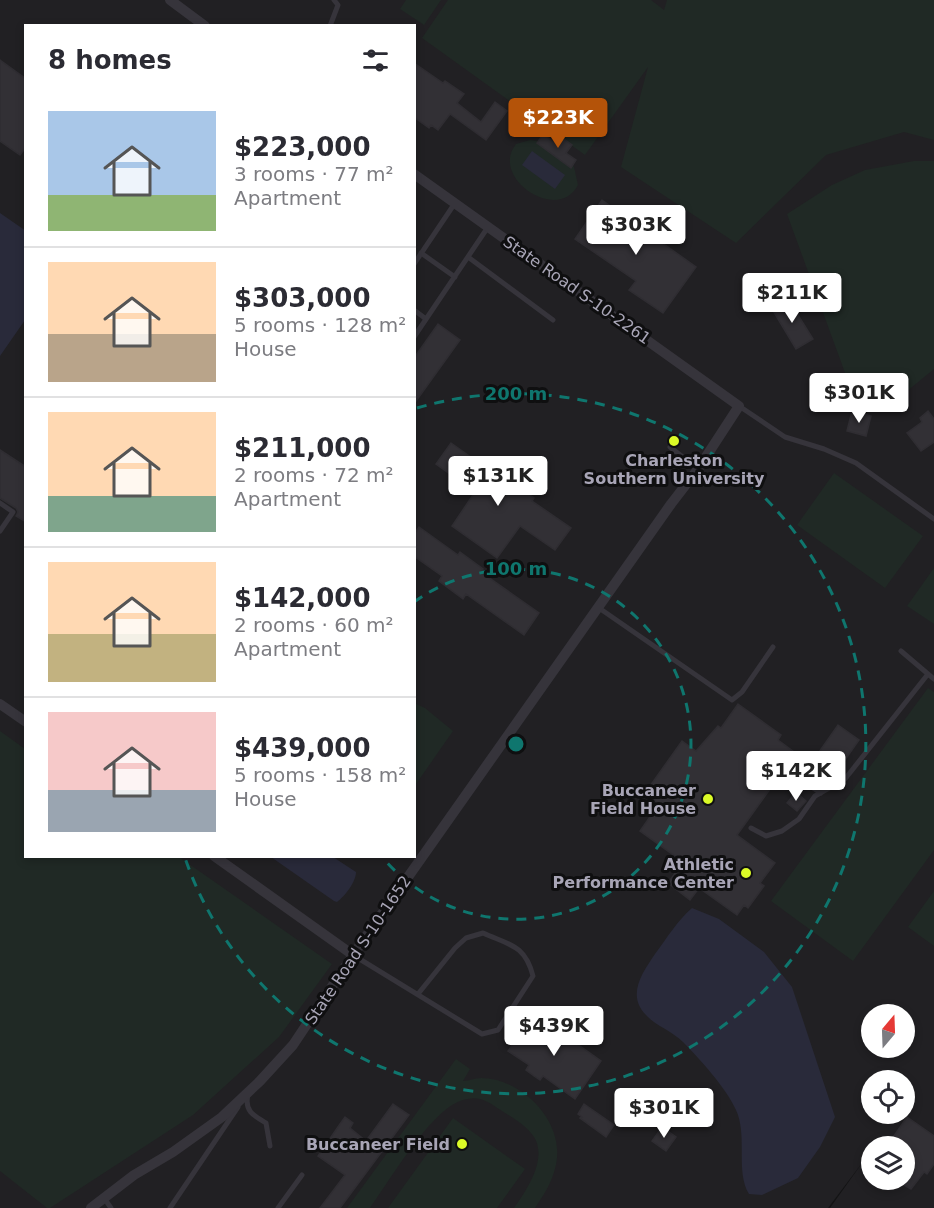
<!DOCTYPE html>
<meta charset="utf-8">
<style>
:root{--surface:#fff;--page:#f2f2f3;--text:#2b2b33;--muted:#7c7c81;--line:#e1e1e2;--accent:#b45309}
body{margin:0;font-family:"DejaVu Sans",sans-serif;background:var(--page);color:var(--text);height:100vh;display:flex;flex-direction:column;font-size:22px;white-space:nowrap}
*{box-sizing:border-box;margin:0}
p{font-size:20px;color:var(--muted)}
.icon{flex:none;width:33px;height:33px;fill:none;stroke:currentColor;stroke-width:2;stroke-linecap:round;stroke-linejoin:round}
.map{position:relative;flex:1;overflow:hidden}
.details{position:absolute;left:24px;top:24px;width:392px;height:834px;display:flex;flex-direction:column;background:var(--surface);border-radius:0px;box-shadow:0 3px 9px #0003}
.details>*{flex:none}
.needle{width:39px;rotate:19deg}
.controls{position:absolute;left:861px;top:1004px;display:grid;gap:12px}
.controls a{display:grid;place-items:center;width:54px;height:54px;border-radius:50%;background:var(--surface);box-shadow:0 3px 9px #0003;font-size:30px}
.price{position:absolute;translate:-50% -51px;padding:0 14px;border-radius:6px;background:#fff;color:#222;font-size:20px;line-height:39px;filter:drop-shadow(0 2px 3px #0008)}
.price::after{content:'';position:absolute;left:50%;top:36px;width:18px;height:14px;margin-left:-9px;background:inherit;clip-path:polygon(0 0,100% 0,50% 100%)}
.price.on{background:var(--accent);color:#fff}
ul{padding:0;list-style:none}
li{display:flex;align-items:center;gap:18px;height:150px;padding:0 24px}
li+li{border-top:2px solid var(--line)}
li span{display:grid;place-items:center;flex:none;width:168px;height:120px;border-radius:0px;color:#555}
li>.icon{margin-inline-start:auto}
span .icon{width:72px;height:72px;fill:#fffc;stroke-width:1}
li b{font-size:26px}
h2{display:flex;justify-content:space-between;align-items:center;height:72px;padding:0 24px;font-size:26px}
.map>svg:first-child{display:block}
.built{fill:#212023;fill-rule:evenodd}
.green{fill:#202925}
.water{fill:#292a3a}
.building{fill:#323035;stroke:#2f2d32;stroke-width:1.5}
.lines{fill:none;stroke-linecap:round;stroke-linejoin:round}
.service{stroke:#36343b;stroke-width:5}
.minor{stroke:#36343b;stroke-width:10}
.ring{fill:none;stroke:#0f766e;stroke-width:3;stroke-dasharray:10 8}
.poi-dot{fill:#dbfa27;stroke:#0f0f10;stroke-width:2}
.labels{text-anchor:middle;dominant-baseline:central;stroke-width:6;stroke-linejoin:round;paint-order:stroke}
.street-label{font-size:16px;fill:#a8a5b6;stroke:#0f0f10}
.poi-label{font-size:16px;font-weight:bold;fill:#a8a5b6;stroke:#0f0f10;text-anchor:end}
.centre{fill:#0f766e;stroke:#0f0f10;stroke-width:3}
.ring-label{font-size:18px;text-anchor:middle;font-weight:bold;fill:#0f766e;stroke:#0f0f10;stroke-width:6;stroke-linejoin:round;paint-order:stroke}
</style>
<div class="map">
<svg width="934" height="1208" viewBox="0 0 934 1208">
<rect width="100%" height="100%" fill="#141415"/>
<path class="built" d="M0,0H934V1208H830L865,1159L828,1208H0ZM26,26H414V856H26ZM872,1014H904V1047H872ZM872,1080H904V1113H872ZM872,1146H904V1179H872Z"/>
<path class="green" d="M406,0H441L424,25L400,9Z
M448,0H651L664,10L667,0H934V140L904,132L826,155L736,243L621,167L648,67L585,155L422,38Z
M530,140L538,141L537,143L570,167L572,165L574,167L578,185C558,224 489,178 516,144Z
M914,161H934V369L889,406L852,392L787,214L832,185L865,170Z
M834,473L923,536L885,588L797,525Z
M934,568V624L907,606Z
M928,688L934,692V850L853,961L771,901Z
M414,703L425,708L453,731L414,787Z
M0,731L25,749L26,856L179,857L332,964L279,1037L193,1115L50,1208H47L0,1171Z
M934,891V946L908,927Z
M456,1059L470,1069L463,1081C469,1081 475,1078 481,1078C520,1078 561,1118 557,1158C555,1177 546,1192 535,1208H514C526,1191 548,1159 534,1137C527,1126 513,1118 502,1111C487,1101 479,1094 460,1101C430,1112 390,1180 370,1208H347Z
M453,1118L525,1169L497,1208H388Z"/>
<path class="water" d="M532,151L565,175L555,189L522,165Z
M0,213L26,231L25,320L0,356Z
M271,857H333L356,872C356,882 345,896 337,902L334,901Z
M692,908L719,919L764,952L792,987L835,1117L820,1147L798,1178L762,1195L749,1194C735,1171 748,1136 736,1110C727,1089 699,1058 683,1042C672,1031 656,1026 646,1015C626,995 643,972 655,954C667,938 677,921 692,908Z"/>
<path class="building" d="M0,60L26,79V147L20,155L0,141Z
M414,63L443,83L445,81L464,94L457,103L481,122L495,102L507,111L486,140L450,114L438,130L431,125L429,128L414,117Z
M543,134L555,143L560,136L572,145L566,153L576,160L571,168L537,143Z
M602,200L696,267L663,313L629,290L636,281L575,239Z
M788,299L813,339L796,349L772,309Z
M438,324L460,340L414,404V358Z
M852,411L871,416L866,436L847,431Z
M928,411L934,419V442L921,451L907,433L922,422L920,418Z
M451,443L509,484L510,481L534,498L532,501L571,528L555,550L520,526L497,558L452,526L475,492L436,464Z
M0,450L26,467V522L16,516L18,512L16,508L0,498Z
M419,527L458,555L460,552L483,569L481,572L539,613L524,635L466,594L463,599L439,581L442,576L414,556V534Z
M738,704L781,735L778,740L794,752L768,787L770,789L737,835L775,863L760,883L764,886L748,908L744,905L737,915L699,888L690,900L668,883L683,862L640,831L659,804L645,793L682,741L696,751L718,726L721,728Z
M838,725L859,740L840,767L834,763L821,783L809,776L823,755L819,752Z
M796,792L806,801L797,811L787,803Z
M535,1014L601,1061L575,1099L543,1076L540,1080L534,1076L526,1070L529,1065L508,1051Z
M393,1104L409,1115L340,1208H320L345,1175L318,1156L340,1124L345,1117L353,1123L350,1128L366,1141Z
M584,1104L614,1125L606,1137L580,1118L582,1117L578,1114Z
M907,1117L934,1136V1164L927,1174L924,1172L911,1189L904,1185V1146H887Z
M662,1127L676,1137L666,1151L652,1141Z"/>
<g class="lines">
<path class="service" d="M330,26L338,5L334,0
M421,253L455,277
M468,257L553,320
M414,264L455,203
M414,310L426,319
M414,337L488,227
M739,406L785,437L824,449L856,463L934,519
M670,447L698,469
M0,503L13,512L0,531
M599,608L732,700L742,692L773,647
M901,651L934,679
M792,775L821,793
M751,828L766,836L782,831L799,819L815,796L845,779L928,674
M353,955L482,1034L498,1030L533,976C525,945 510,945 483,933L466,938L455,948L418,994
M248,1095C244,1111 254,1116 266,1123L270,1146
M104,1198L111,1208
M170,1208L238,1107
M278,1208L302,1175"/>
<path class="minor" d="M170,0L205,26
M0,704L26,722
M214,856L353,955
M91,1208L134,1175L173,1152L222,1117L260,1081L293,1045L353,955L671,504L698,469L739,406L414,174"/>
</g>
<g class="ring">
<path d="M414 602A175 175 0 1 1 383 858"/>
<path d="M417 408A350 350 0 1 1 185 858"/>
</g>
<g class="poi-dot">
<circle cx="674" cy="441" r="6"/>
<circle cx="708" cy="799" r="6"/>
<circle cx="746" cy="873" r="6"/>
<circle cx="462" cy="1144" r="6"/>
</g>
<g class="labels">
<g class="street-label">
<text transform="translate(577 290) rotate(35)">State Road S-10-2261</text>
<text transform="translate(358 950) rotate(-56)">State Road S-10-1652</text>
</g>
<g class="poi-label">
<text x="674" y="460" text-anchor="middle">Charleston<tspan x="674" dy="18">Southern University</tspan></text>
<text x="696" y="790">Buccaneer<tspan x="696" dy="18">Field House</tspan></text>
<text x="734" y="864">Athletic<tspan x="734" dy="18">Performance Center</tspan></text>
<text x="450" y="1144">Buccaneer Field</text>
</g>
</g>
<circle cx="516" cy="744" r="9" class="centre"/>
<g class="ring-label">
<text x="516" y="400">200 m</text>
<text x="516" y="575">100 m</text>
</g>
</svg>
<div class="controls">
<a><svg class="needle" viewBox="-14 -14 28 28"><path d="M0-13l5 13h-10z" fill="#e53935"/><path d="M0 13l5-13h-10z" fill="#7c7c81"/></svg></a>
<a><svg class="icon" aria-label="locate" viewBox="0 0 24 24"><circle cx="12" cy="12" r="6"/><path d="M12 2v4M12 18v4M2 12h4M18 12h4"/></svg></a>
<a><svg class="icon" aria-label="layers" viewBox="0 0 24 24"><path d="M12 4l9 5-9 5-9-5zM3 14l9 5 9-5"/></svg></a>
</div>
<b class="price on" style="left:558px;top:149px">$223K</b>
<b class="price" style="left:636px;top:256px">$303K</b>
<b class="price" style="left:792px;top:324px">$211K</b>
<b class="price" style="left:859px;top:424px">$301K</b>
<b class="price" style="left:498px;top:507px">$131K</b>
<b class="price" style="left:796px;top:802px">$142K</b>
<b class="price" style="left:554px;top:1057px">$439K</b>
<b class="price" style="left:664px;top:1139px">$301K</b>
<section class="details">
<h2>8 homes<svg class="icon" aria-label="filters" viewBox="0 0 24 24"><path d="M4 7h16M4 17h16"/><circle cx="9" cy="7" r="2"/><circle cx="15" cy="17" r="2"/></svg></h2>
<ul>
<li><span style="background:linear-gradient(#a9c7e8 70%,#8fb573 0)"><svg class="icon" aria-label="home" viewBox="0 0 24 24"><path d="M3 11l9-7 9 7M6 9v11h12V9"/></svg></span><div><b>$223,000</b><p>3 rooms · 77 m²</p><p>Apartment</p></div></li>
<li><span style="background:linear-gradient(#ffd9b3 60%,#b9a48a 0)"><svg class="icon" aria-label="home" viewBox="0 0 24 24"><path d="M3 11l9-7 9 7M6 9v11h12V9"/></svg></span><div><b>$303,000</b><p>5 rooms · 128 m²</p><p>House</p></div></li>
<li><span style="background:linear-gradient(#ffd9b3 70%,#7fa58c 0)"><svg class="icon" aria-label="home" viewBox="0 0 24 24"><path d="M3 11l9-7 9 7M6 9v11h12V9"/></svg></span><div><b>$211,000</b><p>2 rooms · 72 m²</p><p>Apartment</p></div></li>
<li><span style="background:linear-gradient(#ffd9b3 60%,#c2b280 0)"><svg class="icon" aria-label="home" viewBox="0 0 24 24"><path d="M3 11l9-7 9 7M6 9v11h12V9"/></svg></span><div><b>$142,000</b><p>2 rooms · 60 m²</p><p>Apartment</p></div></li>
<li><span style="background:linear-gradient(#f6c9c9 65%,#9aa5b1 0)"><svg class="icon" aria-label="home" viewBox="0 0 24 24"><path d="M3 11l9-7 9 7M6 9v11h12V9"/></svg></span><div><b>$439,000</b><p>5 rooms · 158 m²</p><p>House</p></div></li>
</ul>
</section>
</div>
